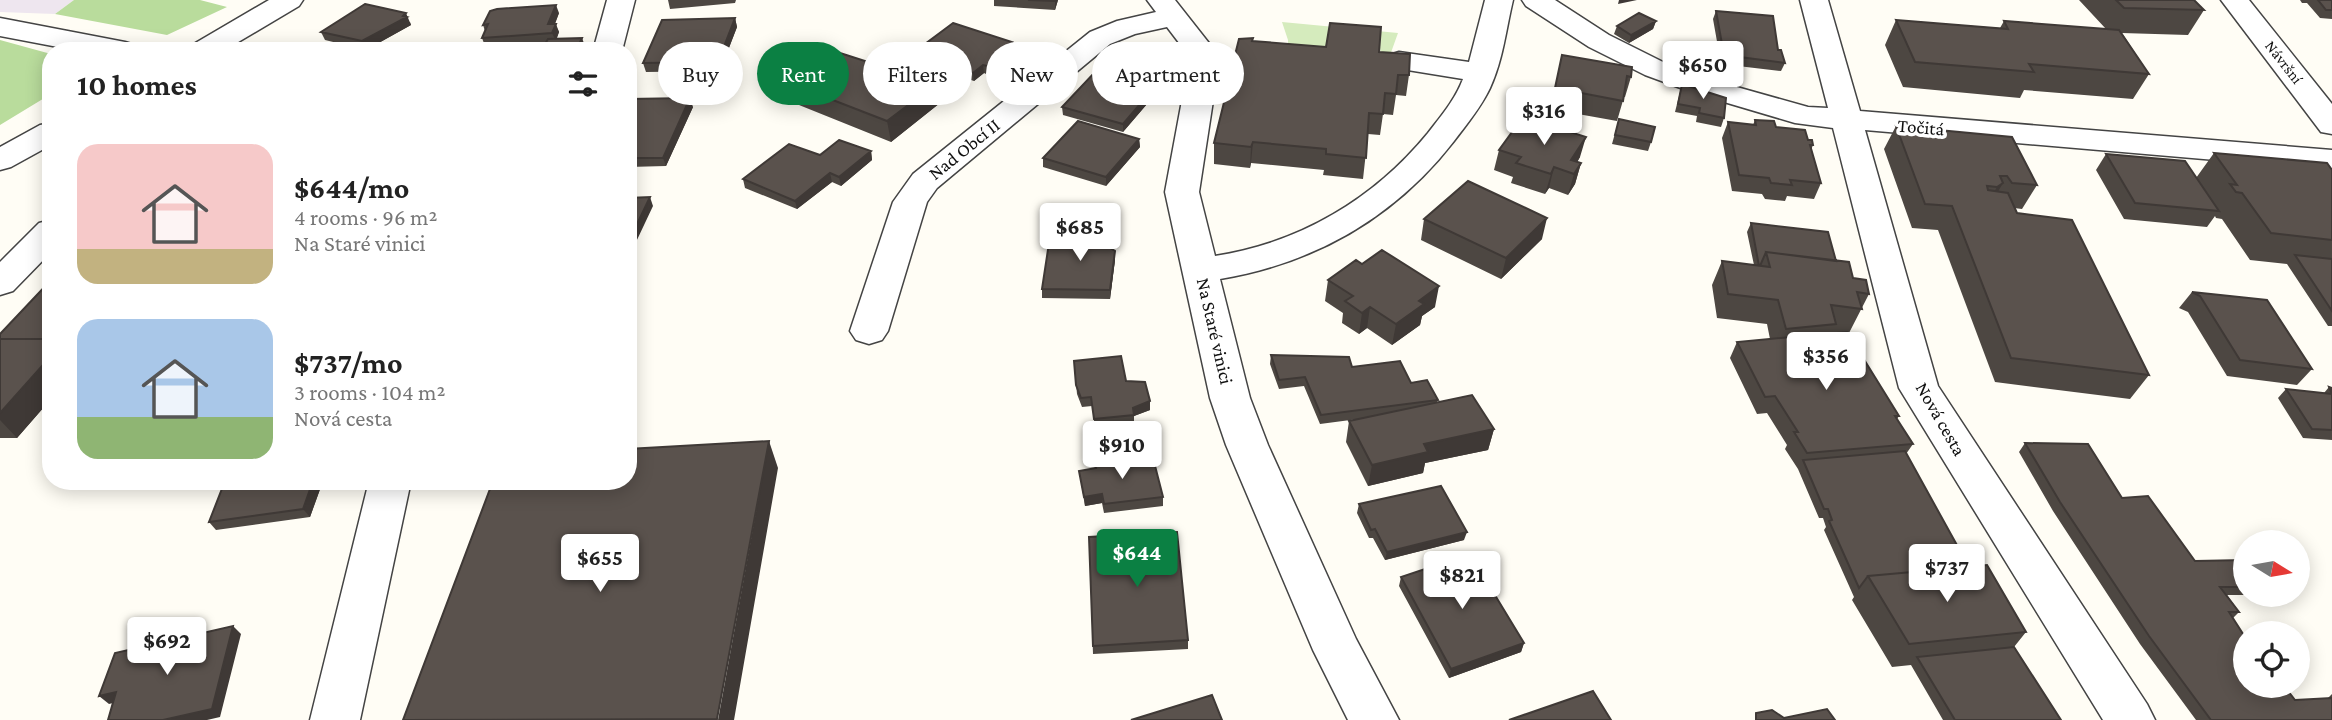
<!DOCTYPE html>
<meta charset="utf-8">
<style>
:root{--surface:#fff;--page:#f6f6f6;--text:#222;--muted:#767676;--accent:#0b8043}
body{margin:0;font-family:"Crimson Pro",serif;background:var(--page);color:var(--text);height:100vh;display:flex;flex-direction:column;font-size:26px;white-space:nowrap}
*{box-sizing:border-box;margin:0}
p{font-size:23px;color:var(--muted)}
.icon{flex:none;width:38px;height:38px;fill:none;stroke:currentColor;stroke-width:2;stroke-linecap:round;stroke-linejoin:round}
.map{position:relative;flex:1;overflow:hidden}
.drawer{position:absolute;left:42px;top:42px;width:595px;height:448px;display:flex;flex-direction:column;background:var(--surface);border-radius:28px;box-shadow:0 4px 18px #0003}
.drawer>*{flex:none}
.guide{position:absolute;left:658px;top:42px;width:665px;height:63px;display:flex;gap:14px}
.needle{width:46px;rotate:101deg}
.buttons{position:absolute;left:2233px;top:530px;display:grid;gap:14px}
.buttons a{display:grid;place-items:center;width:77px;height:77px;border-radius:50%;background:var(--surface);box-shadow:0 4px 18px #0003;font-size:35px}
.price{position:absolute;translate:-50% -60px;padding:0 16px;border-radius:7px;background:#fff;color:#222;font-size:23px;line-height:46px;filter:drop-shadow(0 2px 4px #0008)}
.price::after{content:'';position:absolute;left:50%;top:42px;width:21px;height:16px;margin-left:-10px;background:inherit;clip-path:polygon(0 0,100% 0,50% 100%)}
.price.current{background:var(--accent);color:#fff}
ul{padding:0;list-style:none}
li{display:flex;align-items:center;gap:21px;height:175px;padding:0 35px}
li span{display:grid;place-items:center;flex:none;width:196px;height:140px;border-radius:21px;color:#555}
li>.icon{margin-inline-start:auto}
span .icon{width:84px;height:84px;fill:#fffc;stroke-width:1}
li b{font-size:30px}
h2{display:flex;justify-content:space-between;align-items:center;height:84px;padding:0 35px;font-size:30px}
.tag{padding:0 24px;border-radius:32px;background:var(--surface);box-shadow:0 4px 18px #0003;font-size:24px;line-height:63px}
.tag.current{background:var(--accent);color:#fff}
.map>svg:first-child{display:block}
.industrial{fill:#eee6ef}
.green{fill:#d5ebbd}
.forest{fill:#b9dc9c}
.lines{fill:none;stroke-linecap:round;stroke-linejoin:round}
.minor-casing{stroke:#444;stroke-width:3}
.minor{fill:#fff;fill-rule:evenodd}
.wall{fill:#4d4742}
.shaded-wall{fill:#3f3936}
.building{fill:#5a524d;stroke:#3f3936;stroke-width:2}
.labels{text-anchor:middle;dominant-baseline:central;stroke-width:7;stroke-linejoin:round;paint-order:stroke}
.far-street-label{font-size:16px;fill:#111;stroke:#fff}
.street-label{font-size:19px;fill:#111;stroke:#fff}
</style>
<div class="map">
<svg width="2332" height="720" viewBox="0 0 2332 720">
<rect width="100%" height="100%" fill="#fffdf5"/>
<path class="industrial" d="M0,0H74L55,14L0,12Z"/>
<path class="green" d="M1282,22L1398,33L1384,72L1380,48L1328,43L1324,67L1288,64V40Z"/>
<path class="forest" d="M74,0H200L227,7L167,35L55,14Z
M0,40L51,54V94L0,125Z"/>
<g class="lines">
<g class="minor-casing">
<path id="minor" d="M269,0H303L299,6L223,51H188L192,45Z
M607,0H635L622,51H593Z
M1147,0H1175L1212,47L1218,68L1199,192L1215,256C1300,243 1374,199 1428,133C1441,116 1455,100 1463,79L1389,67L1384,61L1389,55L1399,52L1469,62L1485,0H1513C1506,29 1503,60 1490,88C1481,107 1467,124 1454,141C1395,217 1315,263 1220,279L1250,398L1268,445L1356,639L1399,720H1348L1313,650L1226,445L1210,398L1165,192L1188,68L1183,48L1167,27L1135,34L1110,44L937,188L927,202L888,331L882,340L869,344L856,340L850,331L893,202L913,174L1090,32L1117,21L1156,12Z
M1522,0H1555L1609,35L1665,63L1719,82L1808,107L1828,108L1800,0H1828L1860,111L2332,150V170L1865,130L1938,386L2147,704L2155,720H2103L1899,388L1833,128L1795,123L1697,94L1645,75L1589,47L1526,6Z
M2221,0H2249L2332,104V134L2321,132Z
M0,18L125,42L135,45L139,51H79L0,36Z
M51,123V145L11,167L0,170V147L40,125Z
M51,220V252L13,291L0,295V262L39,223Z
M369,481H411L360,720H310Z"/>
</g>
<use href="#minor" class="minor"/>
</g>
<path class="wall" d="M668,0H736L735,3L670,9Z
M994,0H1058L1055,10L994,6Z
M2079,0H2194L2204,10L2188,35L2122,33L2149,74L2133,99L2024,90L2020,98L1903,87L1885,45L1896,20L2000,28L2004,21L2106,29Z
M2300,0H2332V19L2320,18L2307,3H2302Z
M1716,11L1778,50L1785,63L1781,71L1721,64L1713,19Z
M559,13L555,24L559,32L556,39L585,46L583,51H541L546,42L485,46L482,38L485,31L483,25Z
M735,18L737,27L720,71L646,72L643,63Z
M1656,21L1653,29L1629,43L1614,34L1617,26Z
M410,22L411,25L366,50L325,40L321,32Z
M1252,41L1379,52L1409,75L1406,96L1396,95L1393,115L1383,114L1380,135L1368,134L1363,179L1323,175L1324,170L1251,163L1250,168L1214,164V143L1233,78L1234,59Z
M1012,42V50L1006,55L1007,59L988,75L984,73L974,81L914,61L913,53Z
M1562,55L1631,77L1625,97H1624L1617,121L1550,109Z
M1682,84L1724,118L1721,127L1696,122L1697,116L1675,112Z
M794,85L950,95L891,142L799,105Z
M1153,97L1123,132L1063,115L1062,107Z
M628,99L693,107L666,166L628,167Z
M1619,119L1651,142L1648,151L1612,144Z
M1755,120L1776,127L1808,140L1813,145L1811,150L1821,183L1814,199L1787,196L1785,201L1765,199L1762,194L1732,191L1722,138L1728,122L1753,125Z
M1896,126L2037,185L2022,209L2014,208L2017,213L2149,375L2130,399L1995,382L1938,230L1912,228L1884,149Z
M1139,139L1140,147L1106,186L1043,167V158Z
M1499,150L1580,157L1577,162L1581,163L1575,184L1568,195L1549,188L1545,194L1511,183L1513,177L1494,170Z
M871,151L872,160L841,186L832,182L797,209L745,188L743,179L820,155Z
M2214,153L2332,170V326H2328L2287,264L2250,260L2222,219L2216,218L2215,216L2207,227L2124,219L2096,170L2106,154L2196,178Z
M1424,219L1542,239L1501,279L1421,240Z
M1751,223L1836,261L1869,294L1849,333H1848L1899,416L1897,419L1913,444L1906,454L1969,567L2026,632L2014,647L2061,720H1943L1911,665L1892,667L1852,600L1854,597L1824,530L1826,527L1823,518H1819L1798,469L1785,449L1787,445L1767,413L1757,414L1730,358L1737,342L1770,339L1767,324L1717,318L1712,285L1722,261L1754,265L1747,232Z
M1109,241L1108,246L1115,251V260L1110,299L1042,298V289L1069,244Z
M1362,264L1435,307L1422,316L1420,325L1392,345L1367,328L1359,334L1342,323L1343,313L1325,301L1328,280Z
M51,280V399L17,438H0V334Z
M2192,292L2267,300L2312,369L2297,385L2227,376L2188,312L2179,308Z
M1271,355L1352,367L1411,383L1438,400L1437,402L1494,429L1488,450L1425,463L1423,473L1368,486L1346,442L1349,421L1358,419L1320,424L1304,386L1279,389L1270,364Z
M1074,361L1126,381L1150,401V410L1134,416V424L1095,428L1092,406L1082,407L1077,394Z
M2329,387L2332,388V440L2303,438L2278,398L2286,389L2324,393Z
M2025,443L2122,498L2195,561L2245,560V595H2290H2227L2239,612L2233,618L2245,637V686L2277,688L2295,700L2328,698L2332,694V720H2196L2140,644L2053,511L2019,452Z
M1095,465L1163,497V506L1104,513L1102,503L1085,506L1079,471L1095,468Z
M323,481L310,517L216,530L209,522Z
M1359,504L1464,540L1385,560L1373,538H1369L1357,513Z
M1089,537L1188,640V649L1093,654Z
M1401,577L1524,643L1521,652L1449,678L1399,586Z"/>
<path class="shaded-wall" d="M1055,0H1058L1055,10Z
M1619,0H1637L1618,4Z
M556,5L559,13L551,33L548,24Z
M406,13L411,25L366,50L362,41Z
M735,18L737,27L720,71L718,62Z
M1656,21L1653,29L1629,43L1631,35Z
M556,24L559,32L556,41L552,33Z
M582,38L585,46L583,51H578L577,49Z
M1012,42V50L1006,55L1007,59L988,75L987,66L1002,49Z
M983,65L984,73L974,81L973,73Z
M948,75L950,95L891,142L887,121Z
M1153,89V97L1123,132V124Z
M690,98L693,107L666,166L663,158Z
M1586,137L1580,157L1571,173V160Z
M1139,139L1140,147L1106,186V177Z
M1253,142L1251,163L1250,168L1251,147Z
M871,151L872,160L841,186L839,177Z
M1581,163L1575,184L1568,195L1574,174Z
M1554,167L1549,188L1545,194L1551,174Z
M830,173L832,182L797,209L795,201Z
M2003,183L1989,207L1983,211L1997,187Z
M650,197L653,206L628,259V243Z
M1547,218L1542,239L1501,279L1506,258Z
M1115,251V260L1110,299V290Z
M1439,286L1435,307L1422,316L1420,325L1392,345L1396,324L1419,301Z
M1370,307L1367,328L1359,334L1362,313Z
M51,356V399L17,438L0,420V413Z
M1150,401V410L1134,416L1133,408Z
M1494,429L1488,450L1425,463L1423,473L1368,486L1372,465L1424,444Z
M769,441L778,468L734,720H718Z
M313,481H323L310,517L303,509Z
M1102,494V503L1085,506L1084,497Z
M1467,532L1464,540L1385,560L1387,552Z
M233,626L241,634L220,717L207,720H163Z
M1524,643L1521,652L1449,678L1451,669Z
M116,692L125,700L109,704L99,696Z"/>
<path class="building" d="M1028,0H1055V1Z
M2116,0H2194L2204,10L2124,8Z
M2318,0H2332V10H2326Z
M365,4L406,13L403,16L407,17L362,41L321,32Z
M556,5L548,24H556L552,33L482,38L488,24L483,25L490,11L497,9Z
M1716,11L1773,16L1778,50H1781L1785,63L1724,55Z
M1639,13L1656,21L1631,35L1617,26Z
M735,18L718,62L643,63L662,20Z
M1896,20L2008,29L2004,21L2119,30L2149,74L2029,64L2034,72L1915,62Z
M953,23L1012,42L1002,49L1006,51L987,66L983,65L973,73L913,53Z
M1330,23L1381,27L1379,52L1410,54L1409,75H1398L1396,94L1385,93L1383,114L1369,113L1366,158L1326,154V149L1253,142L1251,147L1214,143L1230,78H1234L1238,60L1234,59L1239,39L1253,38L1252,41L1326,47Z
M582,38L577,49L541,51L548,39Z
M840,53L899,72L912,62L948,75L887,121L794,85Z
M1562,55L1632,67L1631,77L1627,76L1623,101L1555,88Z
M1094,73L1153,89L1123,124L1062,107Z
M1682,84L1726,98L1724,118L1699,113L1700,108L1678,104Z
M690,98L663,158H628V99Z
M1523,117L1586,137L1571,160L1581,163L1574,174L1554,167L1551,174L1516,163L1521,157L1499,150Z
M1619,119L1655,127L1651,142L1615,135Z
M1755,120L1774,121L1776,127L1805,130L1808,140H1812L1813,145H1810L1821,183L1790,180L1792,185L1771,183L1769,178L1739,175L1728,122L1756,125Z
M1078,121L1139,139L1106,177L1043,158Z
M1896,126L2012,137L2037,185L2012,183L2007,176H2000L2003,183L1997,187L1987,186L1988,190L2008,193L2017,213L2072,220L2149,375L2011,358L1952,206L1925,204Z
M839,140L871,151L839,177L830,173L795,201L743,179L789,144L820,155Z
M2214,153L2327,163L2332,170V240L2271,233L2242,193L2236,192L2230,184L2237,185Z
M2106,154L2185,161L2219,211L2135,203Z
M1468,181L1547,218L1506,258L1424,219Z
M650,197L628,243V198Z
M1751,223L1828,232L1836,261L1766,252L1760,266H1759Z
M1071,232L1108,233L1107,246L1115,251L1110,290L1042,289L1049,243L1069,244Z
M1382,250L1439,286L1419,301L1424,304L1396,324L1370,307L1362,313L1345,301L1353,296L1328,280L1356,260L1362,264Z
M1766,252L1849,262L1853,278L1866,280L1869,294L1857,292L1862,309L1831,305L1836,324L1786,329L1778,300L1728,294L1722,261L1770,267Z
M2295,255L2332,259V311Z
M51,280V339H0V334Z
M2192,292L2267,300L2312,369L2240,360L2200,296Z
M1847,332L1899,416H1895L1913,444L1807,453L1794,432H1798L1775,396L1765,397L1737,342Z
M0,339H51V356L0,413Z
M1271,355L1349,357L1352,367L1400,361L1411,383L1427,380L1438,400L1321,415L1305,377L1279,380Z
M1121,356L1126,381L1145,382L1150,401L1133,408L1134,415L1094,419L1091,397L1081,398L1076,385L1074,361Z
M2329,387L2332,388V430L2312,429L2286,389L2332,394Z
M1472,395L1494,429L1424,444L1428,452L1372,465L1349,421Z
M769,441L717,719L403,720L493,481H628V449Z
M2025,443L2088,444L2122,498L2148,496L2195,561L2245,560V587H2220L2239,612H2229L2245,637V645L2242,646L2245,649V686H2275L2277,688L2285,687L2295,700L2332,698V720H2211L2149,636L2060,502Z
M1905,451L1969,567L1868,576L1859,588L1829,521L1832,520L1828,509H1824L1803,460Z
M1153,458L1163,497L1104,504L1102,494L1084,497L1079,471L1096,468L1095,465Z
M225,481H313L303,509L209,522Z
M1441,486L1467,532L1387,552L1375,529L1371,530L1359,504Z
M1177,532L1188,640L1093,646L1089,537Z
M1470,554L1524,643L1451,669L1401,577Z
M1987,565L2026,632L1909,644L1868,576Z
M233,626L212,709L163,720H108L116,692L99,696L115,653Z
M2014,647L2061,720H1955L1917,657Z
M1593,691L1611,720H1509Z
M1212,695L1222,720H1131Z
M1827,709L1835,720H1756V713L1772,710L1784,718Z"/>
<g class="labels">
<g class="far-street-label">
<text transform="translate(2284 62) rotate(52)">Návršní</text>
</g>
<g class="street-label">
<text transform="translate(1921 127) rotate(5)">Točitá</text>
<text transform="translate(964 149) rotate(-39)">Nad Obcí II</text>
<text transform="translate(1215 331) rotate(77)">Na Staré vinici</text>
<text transform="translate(1941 419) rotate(60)">Nová cesta</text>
</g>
</g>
</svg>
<div class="buttons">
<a><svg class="needle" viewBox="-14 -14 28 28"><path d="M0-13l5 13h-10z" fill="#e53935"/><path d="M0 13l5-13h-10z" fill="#767676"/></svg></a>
<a><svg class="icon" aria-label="locate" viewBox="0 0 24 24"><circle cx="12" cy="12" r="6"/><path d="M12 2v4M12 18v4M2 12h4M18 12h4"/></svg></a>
</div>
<b class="price" style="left:1703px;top:101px">$650</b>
<b class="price" style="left:1544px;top:147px">$316</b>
<b class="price" style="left:1080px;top:263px">$685</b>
<b class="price" style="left:1826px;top:392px">$356</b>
<b class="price" style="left:1122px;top:481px">$910</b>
<b class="price current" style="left:1137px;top:589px">$644</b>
<b class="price" style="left:600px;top:594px">$655</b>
<b class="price" style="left:1947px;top:604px">$737</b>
<b class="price" style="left:1462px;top:611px">$821</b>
<b class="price" style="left:167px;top:677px">$692</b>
<div class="guide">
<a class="tag">Buy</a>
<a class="tag current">Rent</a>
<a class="tag">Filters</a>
<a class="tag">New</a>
<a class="tag">Apartment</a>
</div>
<section class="drawer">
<h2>10 homes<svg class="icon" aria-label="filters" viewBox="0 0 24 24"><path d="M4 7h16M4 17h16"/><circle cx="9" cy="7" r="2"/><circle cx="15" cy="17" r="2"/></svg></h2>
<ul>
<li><span style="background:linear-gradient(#f6c9c9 75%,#c2b280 0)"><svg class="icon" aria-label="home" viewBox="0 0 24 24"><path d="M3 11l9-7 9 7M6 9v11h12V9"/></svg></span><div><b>$644/mo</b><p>4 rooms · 96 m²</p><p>Na Staré vinici</p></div></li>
<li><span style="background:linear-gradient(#a9c7e8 70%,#8fb573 0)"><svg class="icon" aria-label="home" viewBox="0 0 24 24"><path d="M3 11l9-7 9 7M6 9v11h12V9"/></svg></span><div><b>$737/mo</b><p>3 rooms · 104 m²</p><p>Nová cesta</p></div></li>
</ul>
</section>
</div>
